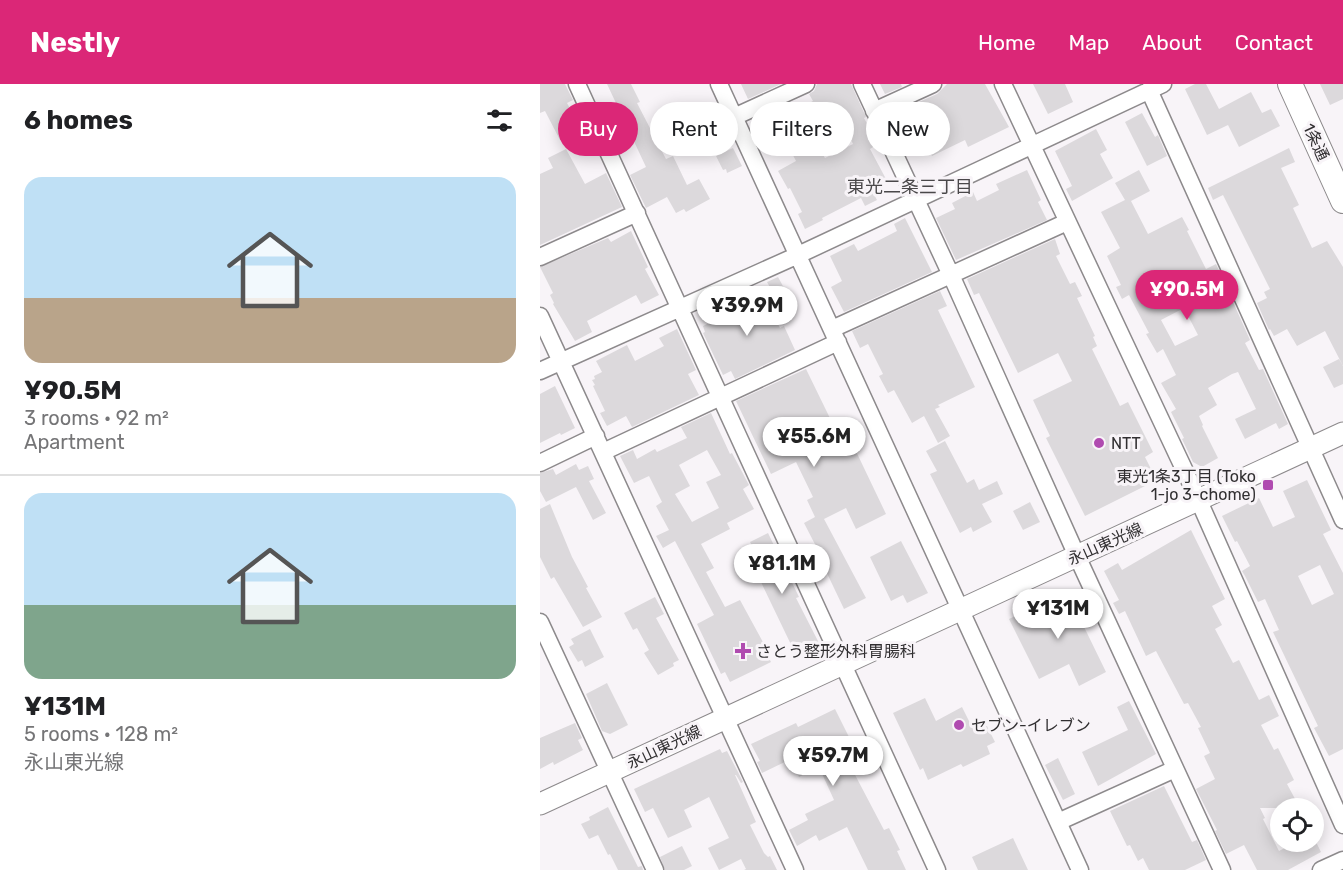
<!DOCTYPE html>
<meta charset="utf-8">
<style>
:root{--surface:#fff;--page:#f2f2f2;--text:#202124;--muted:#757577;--line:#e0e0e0;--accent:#db2777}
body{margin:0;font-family:Rubik,"Noto Sans JP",sans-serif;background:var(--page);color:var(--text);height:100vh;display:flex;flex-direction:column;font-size:22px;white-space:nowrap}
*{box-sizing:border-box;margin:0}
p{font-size:20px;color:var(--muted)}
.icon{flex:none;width:33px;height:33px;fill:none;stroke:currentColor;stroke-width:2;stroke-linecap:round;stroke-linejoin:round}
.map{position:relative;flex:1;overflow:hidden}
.drawer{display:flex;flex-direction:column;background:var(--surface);width:540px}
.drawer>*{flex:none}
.hud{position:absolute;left:18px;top:18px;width:570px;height:54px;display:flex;gap:12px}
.controls{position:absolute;left:730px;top:714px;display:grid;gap:12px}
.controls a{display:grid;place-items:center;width:54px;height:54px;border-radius:50%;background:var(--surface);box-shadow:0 3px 15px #0003;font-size:30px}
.price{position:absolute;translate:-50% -51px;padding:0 14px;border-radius:21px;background:#fff;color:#222;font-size:20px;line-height:39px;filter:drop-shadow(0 2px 3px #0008)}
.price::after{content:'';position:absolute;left:50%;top:36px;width:18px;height:14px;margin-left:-9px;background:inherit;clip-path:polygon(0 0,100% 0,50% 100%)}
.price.current{background:var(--accent);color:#fff}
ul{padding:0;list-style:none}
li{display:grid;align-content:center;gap:12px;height:318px;padding:0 24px}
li+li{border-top:2px solid var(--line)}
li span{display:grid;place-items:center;height:186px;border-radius:18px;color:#555}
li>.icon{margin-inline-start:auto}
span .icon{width:108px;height:108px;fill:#fffc;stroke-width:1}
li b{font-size:26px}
h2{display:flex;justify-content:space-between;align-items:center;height:72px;padding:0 24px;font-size:26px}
.tag{padding:0 21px;border-radius:27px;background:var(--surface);box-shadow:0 3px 15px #0003;font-size:21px;line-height:54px}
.tag.current{background:var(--accent);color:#fff}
header{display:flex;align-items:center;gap:36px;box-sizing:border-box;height:84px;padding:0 30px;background:var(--accent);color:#fff}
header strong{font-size:28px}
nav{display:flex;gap:33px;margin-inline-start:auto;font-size:21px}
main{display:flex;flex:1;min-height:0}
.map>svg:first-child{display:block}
.building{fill:#dcd9dc;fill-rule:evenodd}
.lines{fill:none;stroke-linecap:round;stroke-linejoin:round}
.minor-casing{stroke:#8d8a8c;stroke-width:19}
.tertiary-casing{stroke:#8d8a8c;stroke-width:23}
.secondary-casing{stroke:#8d8a8c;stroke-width:26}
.minor{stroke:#fff;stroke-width:16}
.tertiary{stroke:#fff;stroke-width:21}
.secondary{stroke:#fff;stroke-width:24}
.poi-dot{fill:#b04bb0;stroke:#f8f4f8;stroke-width:2}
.labels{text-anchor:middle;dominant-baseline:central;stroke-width:6;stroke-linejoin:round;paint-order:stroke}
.street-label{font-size:16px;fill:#312f31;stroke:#f8f4f8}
.poi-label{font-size:16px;fill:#312f31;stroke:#f8f4f8;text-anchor:start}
.neighbourhood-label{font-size:18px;fill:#4a484a;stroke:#f8f4f8}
</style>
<header>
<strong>Nestly</strong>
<nav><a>Home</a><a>Map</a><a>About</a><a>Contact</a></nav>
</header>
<main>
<section class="drawer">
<h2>6 homes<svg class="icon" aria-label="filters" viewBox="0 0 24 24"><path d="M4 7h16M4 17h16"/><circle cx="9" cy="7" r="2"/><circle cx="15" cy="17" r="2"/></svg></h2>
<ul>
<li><span style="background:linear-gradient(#bfe0f5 65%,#b9a48a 0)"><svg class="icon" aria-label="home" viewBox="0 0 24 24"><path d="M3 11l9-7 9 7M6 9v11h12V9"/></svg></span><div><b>¥90.5M</b><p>3 rooms · 92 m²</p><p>Apartment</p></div></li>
<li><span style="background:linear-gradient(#bfe0f5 60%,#7fa58c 0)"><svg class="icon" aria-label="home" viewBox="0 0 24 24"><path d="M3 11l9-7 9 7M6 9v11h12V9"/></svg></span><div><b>¥131M</b><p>5 rooms · 128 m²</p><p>永山東光線</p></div></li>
</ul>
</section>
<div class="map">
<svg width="803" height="786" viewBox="0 0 803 786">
<rect width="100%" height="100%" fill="#f8f4f8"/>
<path class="building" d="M0,0H25L33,16L27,19L41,45L20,56L5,27L0,29Z
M67,0H91L100,18L97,19L126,75L133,72L147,101L159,95L170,115L146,128L144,125L136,129L127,113L106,124L90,91L106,83Z
M201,0H241L208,15Z
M277,0H311L326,33L324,34L338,60L330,65L346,95L330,103L337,116L325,122L321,114L282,134L283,136L265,145L258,130L262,128L250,104L248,105L238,87L256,77L244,54L224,64L217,48L221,46L216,35L234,26L239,35L273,17L269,10L274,7ZM297,27L313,60L285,74L281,67L279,68L266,43Z
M340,0H361L362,3L345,10Z
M407,0H445L469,43L428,63L425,56L392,72L381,51L366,58L352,30L397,10Z
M493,0H525L533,18L508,30Z
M655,0H666L679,25L711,8L722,29L731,25L740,42L699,63L688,41L667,51L645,5Z
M780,0H803V15L790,21Z
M602,29L615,53L618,51L627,72L607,82L585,38Z
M556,45L567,66L560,70L573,94L532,117L526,105L532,102L515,67Z
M193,64L202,82L187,89L186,85L183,86L176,72Z
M749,64L755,78L741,84L759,121L753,124L772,164L787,157L803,183V282L785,247L757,262L747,245L734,252L730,245L729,246L717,219L727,214L724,208L730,205L683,111L673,116L668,104Z
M26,65L45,100L66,89L82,123L0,161V90L13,84L8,74Z
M487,86L501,116L498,118L507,136L416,176L396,134L415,125L412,119L433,108L437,117L459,106L456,100Z
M599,86L610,107L591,117L608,150L642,133L649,146L647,147L666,185L676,180L677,182L710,256L705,259L719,286L723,285L748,340L739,345L736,339L705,355L695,335L716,325L698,288L692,290L668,304L677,321L659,332L663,341L662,342L678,374L662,383L653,378L642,355L644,354L631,328L636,325L621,299L636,291L623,265L617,269L606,250L609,249L589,211L582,215L576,203L581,201L567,172L580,164L561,128L585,116L575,99ZM644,224L658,251L635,262L621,236Z
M365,134L392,188L304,228L291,203L302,197L290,172L314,160L318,167L357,147L354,140Z
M91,147L108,183L105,185L119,211L101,220L96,211L47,237L52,248L35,257L13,220L14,219L10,211L13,209L0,183L68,154L71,158Z
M515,155L520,170L516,172L530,200L535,198L542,212L537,214L555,252L553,253L557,262L552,265L580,322L588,318L613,368L605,373L615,393L609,396L611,399L545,432L506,354L510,352L493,316L532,297L518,269L478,289L439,209L434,211L427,195Z
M238,193L244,204L233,209L227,198Z
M221,205L240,244L244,242L255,266L195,295L191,287L183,291L163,249L165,248L163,242L205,221L202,215Z
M400,207L407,222L398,226L435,303L398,321L400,323L395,325L410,352L398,359L384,332L372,339L354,306L348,309L339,292L343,290L328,260L320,264L312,247Z
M137,245L156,286L148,290L159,311L92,343L86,332L67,342L60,329L65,327L53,302L55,301L52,296L55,295L54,292L62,288L56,277L87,261L95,277L124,262L119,254Z
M799,275L803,282V300L794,304L783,283Z
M266,285L305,365L313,361L346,430L316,445L306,424L284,435L326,514L304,525L284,483L275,487L269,475L280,470L264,439L275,433L267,416L273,413L256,378L231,390L196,317Z
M15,302L35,344L21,351L20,349L0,359V310Z
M171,329L190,370L192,369L209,401L203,405L214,425L187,439L190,445L161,460L174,484L166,488L185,523L200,516L224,560L222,561L231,578L190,598L185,588L181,590L157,540L174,531L135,457L123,464L116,452L129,446L116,422L122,418L109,392L94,399L80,372L93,366L97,375L115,365L117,368L147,354L141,343ZM167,366L181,391L166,398L179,424L152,438L135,410L150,402L139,381Z
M405,357L427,399L434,395L439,406L457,397L463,410L442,420L452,438L433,448L431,443L420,449L390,390L397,387L386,367Z
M36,380L39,386L48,382L54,395L49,397L66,429L53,436L36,403L6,418L0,407V389L13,385L16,391Z
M767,396L791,446L783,450L803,489V665L789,672L774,644L778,642L733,548L739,546L725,515L718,518L705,492L702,487L710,482L697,457L695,458L682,432L719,414L733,443L755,433L743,407ZM780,481L794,510L772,521L758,492Z
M490,418L500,438L483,446L473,427Z
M10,420L32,473L48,503L46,504L62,533L43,543L14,493L11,495L0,473V425Z
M651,446L685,515L672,522L682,541L675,545L693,579L699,576L719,616L729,611L739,632L721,641L734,666L738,664L754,696L747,700L760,724H720L725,734L723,735L739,767L756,758H776L781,768L748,786H717L704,761L686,770L675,747L677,746L656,705L675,695L664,672L670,669L658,644L661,643L648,619L644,620L616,567L606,572L585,527L579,530L573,519L579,516L564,487L578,479L582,486Z
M228,449L259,513L256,514L279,559L256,571L220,496L216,498L210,487L222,481L210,458Z
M361,457L388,509L367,519L363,511L351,517L330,473Z
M527,508L566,588L539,602L529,580L499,595L469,535Z
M115,513L124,530L116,534L139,576L133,579L134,582L118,591L104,569L109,566L97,544L93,546L84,529Z
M50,545L64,573L45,583L42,576L38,578L29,563L34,560L31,555Z
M67,599L88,641L70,650L62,647L46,610Z
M385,614L396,637L422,623L435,649L447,642L455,658L447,662L450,670L423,683L421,680L388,696L383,684L380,686L353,629Z
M589,617L616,670L558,702L542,668L588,646L577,623Z
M295,625L314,663L320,660L329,680L313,687L344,746L349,744L360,766L357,767L366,786H328L307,743L279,757L276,751L257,762L249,746L268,736L265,730L294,716L279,683L259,693L251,675L222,689L217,678L220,677L211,660L256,639L258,643Z
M35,639L42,654L38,656L43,666L14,681L13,678L0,685V654Z
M180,665L182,669L187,667L198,688L203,698L201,699L196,691H195L216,738L210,741L224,769L228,773L230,772L237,786H204L206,785L201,775L179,786L168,764L189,754L169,713L144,726L152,743L128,754L113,724L105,728L94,705Z
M518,674L535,710L523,716L505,681Z
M624,702L652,758L657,756L666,776L645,786H609L603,774L598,777L590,761L587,762L570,727Z
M68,723L98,783L102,782L103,786H78L70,770L68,771L58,751L49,755L41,740L50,736L49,733Z
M473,754L488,786H438L432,773Z
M142,762L152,782L144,786H125L120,773Z"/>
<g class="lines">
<g class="minor-casing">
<path id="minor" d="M37,0L397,786
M179,0L540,786
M322,0L411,191L537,472L682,786
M463,0L659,417L803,741
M609,6L803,436
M334,27L393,0
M194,33L266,0
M0,173L97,129
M0,232L255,786
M292,245L527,138
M0,287L256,172L623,0
M63,368L298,258
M0,379L56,352
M0,538L115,786
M518,738L635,685
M781,786L803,776"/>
</g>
<g class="tertiary-casing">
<path id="tertiary" d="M0,720L803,349"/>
</g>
<g class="secondary-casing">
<path id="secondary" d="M750,0L803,117"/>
</g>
<use href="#minor" class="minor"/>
<use href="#tertiary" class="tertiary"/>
<use href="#secondary" class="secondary"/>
</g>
<g class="poi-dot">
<circle cx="559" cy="359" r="6"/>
<rect x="722" y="395" width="12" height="12" rx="3"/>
<path d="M200 558h6v6h6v6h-6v6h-6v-6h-6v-6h6z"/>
<circle cx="419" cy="641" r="6"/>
</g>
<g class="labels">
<g class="street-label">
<text transform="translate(776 58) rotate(65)">1条通</text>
<text transform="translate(565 460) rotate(-24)">永山東光線</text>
<text transform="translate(124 663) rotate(-25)">永山東光線</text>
</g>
<g class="poi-label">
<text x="571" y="359">NTT</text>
<text x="716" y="392" text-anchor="end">東光1条3丁目 (Toko<tspan x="716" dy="18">1-jo 3-chome)</tspan></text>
<text x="216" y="567">さとう整形外科胃腸科</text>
<text x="431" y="641">セブン-イレブン</text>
</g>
<g class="neighbourhood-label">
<text x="370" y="103">東光二条三丁目</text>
</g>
</g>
</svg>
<div class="controls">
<a><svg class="icon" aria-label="locate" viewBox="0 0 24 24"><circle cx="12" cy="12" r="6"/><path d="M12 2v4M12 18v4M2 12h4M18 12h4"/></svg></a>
</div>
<b class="price current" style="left:647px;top:237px">¥90.5M</b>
<b class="price" style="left:207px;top:253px">¥39.9M</b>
<b class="price" style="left:274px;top:384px">¥55.6M</b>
<b class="price" style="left:242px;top:511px">¥81.1M</b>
<b class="price" style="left:518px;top:556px">¥131M</b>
<b class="price" style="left:293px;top:703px">¥59.7M</b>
<div class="hud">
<a class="tag current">Buy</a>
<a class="tag">Rent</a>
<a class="tag">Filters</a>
<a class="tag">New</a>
</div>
</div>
</main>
